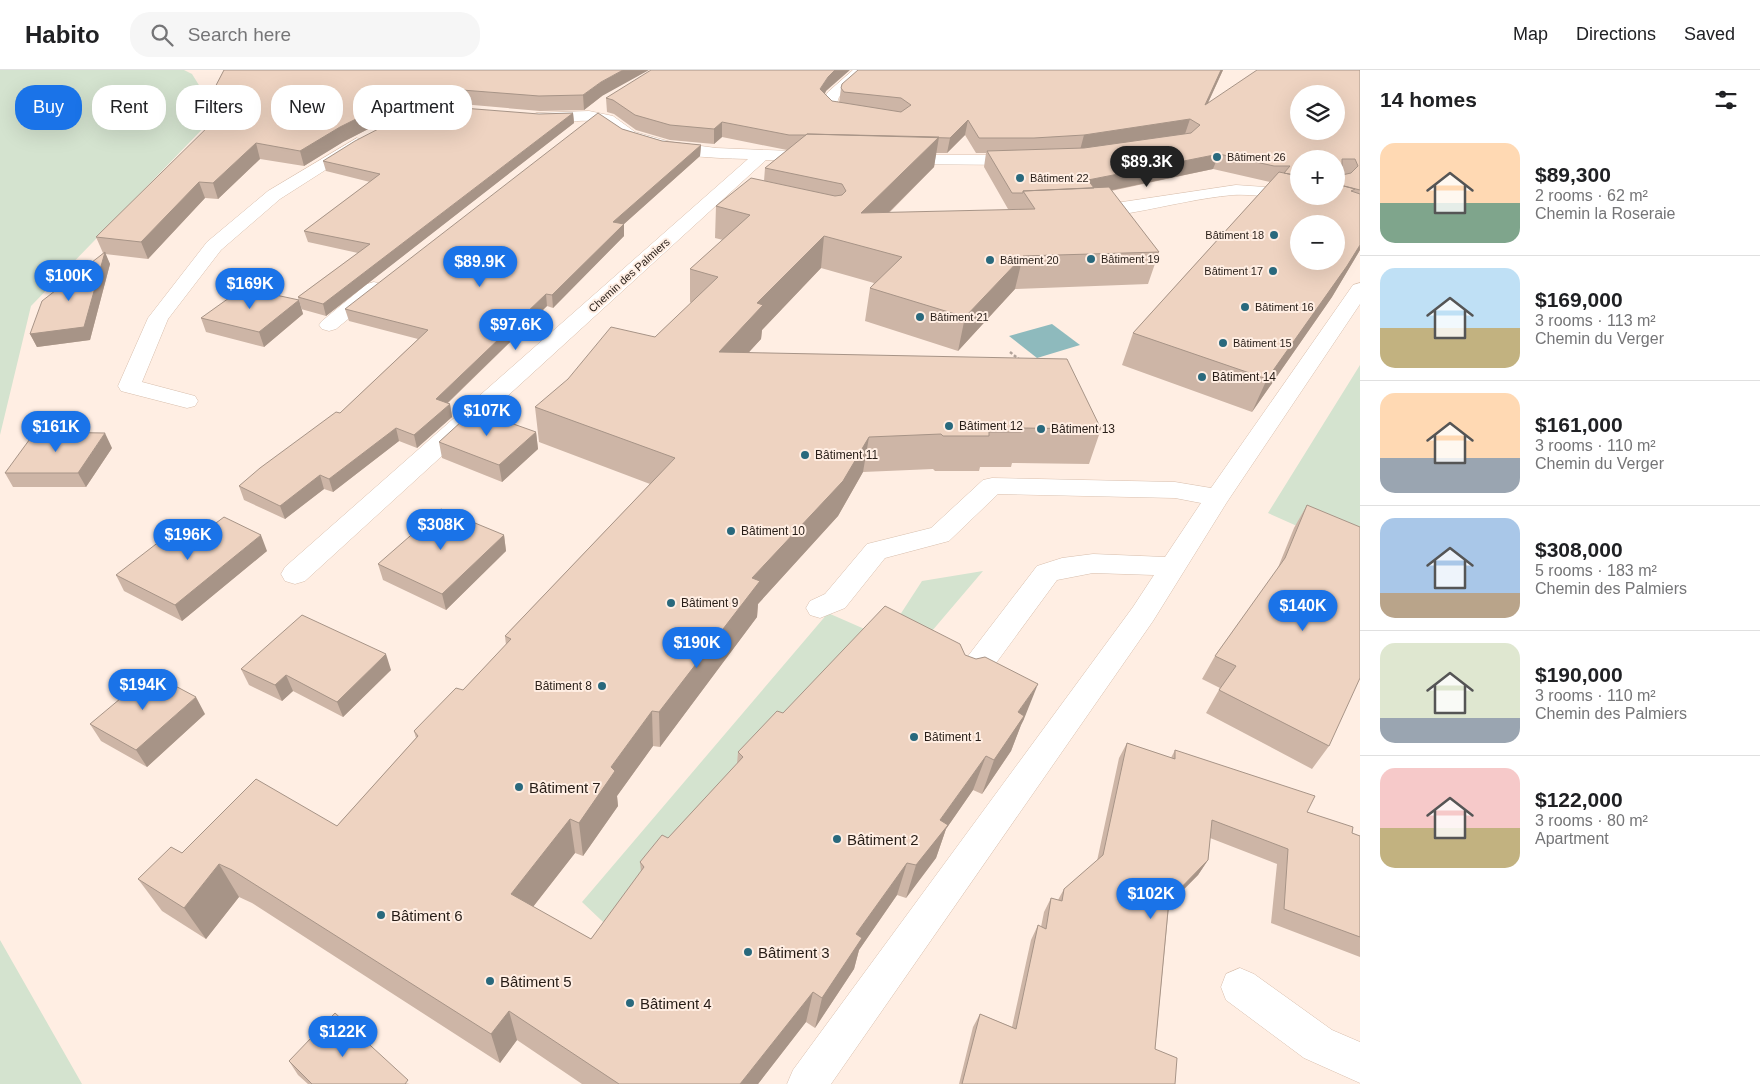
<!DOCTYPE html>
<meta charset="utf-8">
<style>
:root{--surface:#fff;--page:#f6f6f6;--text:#202124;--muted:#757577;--line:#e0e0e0;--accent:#1a73e8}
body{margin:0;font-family:Helvetica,sans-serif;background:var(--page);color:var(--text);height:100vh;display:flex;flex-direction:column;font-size:19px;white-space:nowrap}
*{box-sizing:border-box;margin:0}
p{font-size:16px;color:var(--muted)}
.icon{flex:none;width:28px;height:28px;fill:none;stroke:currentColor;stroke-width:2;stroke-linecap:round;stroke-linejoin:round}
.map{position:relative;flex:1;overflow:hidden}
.side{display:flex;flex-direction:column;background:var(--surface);width:400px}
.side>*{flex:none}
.hud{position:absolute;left:15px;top:15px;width:475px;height:45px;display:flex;gap:10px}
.controls{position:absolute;left:1290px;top:15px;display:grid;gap:10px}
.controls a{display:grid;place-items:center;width:55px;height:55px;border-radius:50%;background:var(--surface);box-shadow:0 5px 20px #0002;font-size:25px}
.price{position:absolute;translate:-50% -42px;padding:0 11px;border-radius:18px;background:var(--accent);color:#fff;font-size:16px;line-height:32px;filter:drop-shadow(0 1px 2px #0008)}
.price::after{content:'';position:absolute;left:50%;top:30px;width:15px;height:11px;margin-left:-8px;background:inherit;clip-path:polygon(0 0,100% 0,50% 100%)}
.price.on{background:#222;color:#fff}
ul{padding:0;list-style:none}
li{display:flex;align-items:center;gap:15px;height:125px;padding:0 20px}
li+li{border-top:1px solid var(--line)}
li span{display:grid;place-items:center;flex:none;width:140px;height:100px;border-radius:15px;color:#555}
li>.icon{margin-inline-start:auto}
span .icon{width:60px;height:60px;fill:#fffc;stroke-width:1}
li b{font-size:21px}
h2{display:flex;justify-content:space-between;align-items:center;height:60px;padding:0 20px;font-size:21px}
.tag{padding:0 18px;border-radius:20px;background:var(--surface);box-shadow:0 5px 20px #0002;font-size:18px;line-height:45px}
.tag.on{background:var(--accent);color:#fff}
header{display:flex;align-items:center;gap:30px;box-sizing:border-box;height:70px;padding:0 25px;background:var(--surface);border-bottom:1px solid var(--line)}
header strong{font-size:24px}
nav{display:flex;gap:28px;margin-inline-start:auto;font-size:18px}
.search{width:350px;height:45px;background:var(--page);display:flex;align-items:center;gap:12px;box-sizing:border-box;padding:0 18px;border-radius:20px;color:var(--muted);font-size:19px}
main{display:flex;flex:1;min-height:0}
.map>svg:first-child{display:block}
.green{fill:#d4e3cf}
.water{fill:#8ebabd}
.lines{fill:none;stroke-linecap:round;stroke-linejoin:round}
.minor-casing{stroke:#d8beac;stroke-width:1}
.path{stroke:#b1a299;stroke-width:2.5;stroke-dasharray:3 2;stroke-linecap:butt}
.minor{fill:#fff;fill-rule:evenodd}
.wall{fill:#cdb5a6;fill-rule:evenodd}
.shaded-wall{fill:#a79487}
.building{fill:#eed3c1;stroke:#a79487;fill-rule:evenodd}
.poi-dot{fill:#29697d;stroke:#ffeee3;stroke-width:2}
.labels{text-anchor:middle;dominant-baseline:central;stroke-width:4;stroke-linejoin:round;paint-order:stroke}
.far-poi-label{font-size:11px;fill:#271d17;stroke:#ffeee3;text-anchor:start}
.far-street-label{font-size:11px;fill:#271d17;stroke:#ffeee3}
.poi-label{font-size:12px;fill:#271d17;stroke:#ffeee3;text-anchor:start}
.near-poi-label{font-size:15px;fill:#271d17;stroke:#ffeee3;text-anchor:start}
</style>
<header>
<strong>Habito</strong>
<div class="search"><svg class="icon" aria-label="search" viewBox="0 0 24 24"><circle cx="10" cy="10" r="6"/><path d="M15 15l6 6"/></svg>Search here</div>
<nav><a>Map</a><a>Directions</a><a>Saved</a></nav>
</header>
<main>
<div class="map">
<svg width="1360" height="1014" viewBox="0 0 1360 1014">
<rect width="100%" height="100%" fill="#ffeee3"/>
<path class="green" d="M0,0H184L192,4L217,44L31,236L0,365Z
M1360,295V484L1268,443Z
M983,501L909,588L620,868L582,832L828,543L885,568L922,511Z
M0,870L82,1014H0Z"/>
<path class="water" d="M1052,254L1080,275L1037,288L1009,266Z"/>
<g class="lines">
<g class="minor-casing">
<path id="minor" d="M853,0H869L839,27L837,33L842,38L864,42L867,45L859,50L832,45L821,33L828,22Z
M589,41L613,46L635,62L671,72L716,78L815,82L821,84L823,87L821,90L815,92L766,90L305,511L295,514L285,511L281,504L285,497L748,89C708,88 661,86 624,69C611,62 606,53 591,51C578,49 535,58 528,48L536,43Z
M357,68L365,73L363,76L280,129L221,180L168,249L142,312L195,326L198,331L195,336L187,338L121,321L118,316L148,248L207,172L268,121Z
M898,85H1023L1029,86L1031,90L1029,94L1023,95L892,94L890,90L892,86Z
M1236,115L1265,117L1299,124V126H1309L1360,140V150C1319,140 1276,123 1233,125C1200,128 1168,136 1135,142C1119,145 1099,150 1083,146L1080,142L1083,138L1089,137Z
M374,212L381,214L384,218L381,222L336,259L329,261L322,259L319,255L322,251L367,214Z
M1360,213V234L1227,432L1153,551L831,1014H787L793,1000L1133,537L1154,505L1093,503L1057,510L977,619L966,623L955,619L951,611L955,603L1037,496L1062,488L1093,484L1165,487L1201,433L1175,428L998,424L949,471L885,488L845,538L820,548L810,545L806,538L810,531L825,524L867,474L931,458L983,410L992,408L1175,412L1211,418L1353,215Z
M1240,898L1254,904L1332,960L1360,972V1013L1304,988L1226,930L1221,917L1226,904Z"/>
</g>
<path class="path" d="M1010,282L1021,291"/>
<use href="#minor" class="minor"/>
</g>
<path class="wall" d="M224,0L602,26L584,40L540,41L439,32L407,39L343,72L304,96L260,89L218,129L205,128L148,189L105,184L110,194L90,270L37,277L30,264L103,183L96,167L227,52L232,50L217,38L212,23Z
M858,0H1223L1208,33L1360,0V180L1332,227L1252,342L1122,295L1133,263L1270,112L1213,99L1111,121L1159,182L1148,214L1015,219L958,281L865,251L870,218L874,213L821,198L762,260L761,269L749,282L1101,359L1089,394L1012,393L1011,397H980L979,401H935L933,399L863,402L838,446L758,534L757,547L660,677L653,676L617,726L618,736L583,786L575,783L533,837L591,869L641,802L640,792L668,768L737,694L738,682L783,643L965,585L1024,649L1021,655L1011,681L982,724L973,720L946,759L936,788L906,828L897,825L859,880L854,899L815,958L806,952L758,1014H582L517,970L500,993L252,833L239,827L206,869L162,841L138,809L182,783L337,756L416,668L414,661L463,620L506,575L505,566L650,414L539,372L535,337L655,267L691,233L690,232V199L723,170L715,168L716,136L764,111L765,98L787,80L722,67L714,74L670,70L636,60L614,44L607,42L606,28L826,21L825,24L832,31L839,33L841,18ZM965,65L976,83H986L984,97L1008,139H1019V140L889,143L934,97L936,83H947Z
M573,43L574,53L326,246L301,239L298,227L358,183L308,172L304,161L370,112L326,101L323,91L539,44Z
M622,59L662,71L701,75L700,86L624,154V166L553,238L547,236L448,333L450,334L452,347L417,378L399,371L333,422L324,419L285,449L244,430L239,416L340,343L418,269L349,251L345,239Z
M299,230L303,244L264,277L206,262L201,248Z
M536,362L538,379L502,412L442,388L439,372Z
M112,378L86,417H13L5,403Z
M1307,435L1329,676L1312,699L1206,643L1220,618L1202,609L1215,586L1277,500L1294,458Z
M504,465L506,481L446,540L383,510L378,494Z
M180,480L267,481L182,551L124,521L116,505Z
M241,599L391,600L343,647L293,621L282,631L249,615Z
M205,644L147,697L101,671L90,654Z
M1127,673L1171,688L1175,680L1352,763L1360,766V887L1271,853L1277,794L1210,768L1208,790L1198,805L1169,835L1155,979L1175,1014H959L973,957L980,944L1012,957L1031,870L1038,855L1041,857L1044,842L1051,828L1058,830L1064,819L1097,791L1119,688Z
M289,991L410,1014H308L298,1005Z"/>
<path class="shaded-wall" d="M623,0H649L602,26L584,40L583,25L601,12Z
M835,0H850L826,21L819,33L820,19L828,7Z
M1221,0H1223L1200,50L1205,35Z
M436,18L439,32L407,39L343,72L304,96L300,81L340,57L404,25Z
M573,43L574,53L326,246L323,234Z
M1190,49L1185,64L1080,80L1084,65Z
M968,50L965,65L947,83L950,68Z
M722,52V67L714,74V59Z
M939,67L934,97L856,175L861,143Z
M256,73L260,89L218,129L213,113Z
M701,75L700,86L624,154V166L553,238L552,225L613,152Z
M1219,84L1213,99L1093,124L1088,110Z
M199,112L205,128L148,189L141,172Z
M824,166L821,198L762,260L761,269L718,316L719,282L757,233Z
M1360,175V180L1332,227L1252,342L1267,309Z
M105,182L110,194L90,270L37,277L30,264Z
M1023,186L1015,219L958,281L965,247Z
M546,224L547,236L438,342L436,329Z
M299,230L303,244L264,277L259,262Z
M450,334L452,347L417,378L414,365Z
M396,358L399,371L333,422L329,409Z
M536,362L538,379L502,412L499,395Z
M105,363L112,378L86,417L78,403Z
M869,367L863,402L838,446L758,534L757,547L660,677L659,642L752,508Z
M320,405L324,419L285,449L280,436Z
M261,465L267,481L182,551L175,535Z
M504,465L506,481L446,540L442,524Z
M386,584L391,600L343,647L337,632Z
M286,605L293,621L282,631L275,615Z
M1038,614L1024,649L1021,655L1011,681L982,724L994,690L1018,642Z
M196,627L205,644L147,697L136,680Z
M652,641L653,676L617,726L618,736L583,786L579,753L611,697Z
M986,686L973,720L946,759L936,788L906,828L916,795L940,750Z
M570,749L575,783L518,856L511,824Z
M1208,790L1198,805L1159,844L1169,830Z
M907,793L897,825L859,880L854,899L815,958L822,928L856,864Z
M219,794L239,827L206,869L184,838Z
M813,922L806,952L758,1014H740Z
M509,941L517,970L500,993L491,964Z"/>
<path class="building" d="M224,0H623L601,12L583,25L539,26L436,18L404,25L340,57L300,81L256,73L213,113L199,112L141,172L96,167L220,45L227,52L240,44L212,23Z
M651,0H835L828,7L820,19L832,31L901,42L911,35L901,28L844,22L841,18L842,14L858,0H1221L1205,35L1257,0H1360V120L1336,114V89H1299V106L1284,103L1290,96H1274L1219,84L1088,110L1094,118L1023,121V123H1012L987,81L1084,78L1191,63L1200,55L1190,49L1084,65L1034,68H979L968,50L950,68L807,64L806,65H789L722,52L714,59L670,55L635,45L613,30L606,28ZM1299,24H1336V61H1299ZM1342,89H1355L1358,96L1351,103L1342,105Z
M437,36L539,44L573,43L323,234L298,227L370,174L304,161L380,104L323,91L355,71L417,39Z
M598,43L622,59L662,71L701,75L613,152L624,154L552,225L546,224L436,329L450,334L414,365L396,358L329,409L320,405L280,436L239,416L260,398L336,342L340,343L428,260L345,239Z
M807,64L939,67L861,143L1035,139L1023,121L1109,117L1159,182L1023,186L965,247L870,218L902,187L824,166L757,233L763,235L719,282L1067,289L1101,359L1021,358V362H989V366H943L941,364L869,367L843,411L752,508L760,511L659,642L652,641L611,697L615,701L579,753L570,749L511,824L591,869L644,797L640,792L662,765L668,768L743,687L738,682L777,641L783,643L885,536L960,574L965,585L976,589L985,587L1038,614L1018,642L1024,646L994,690L986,686L940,750L948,755L916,795L907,793L856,864L862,868L822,928L813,922L740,1014H619L509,941L491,964L232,800L219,794L184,838L138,809L171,777L182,783L256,709L337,756L418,666L414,661L456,618L463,620L480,602L511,569L505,566L675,388L535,337L568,309L611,257L655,267L718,207L690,199L750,145L716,136L751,108L835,126L842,125L846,121L842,114L765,98Z
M1279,102L1299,106V126H1336V114L1355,119L1351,121L1360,124V175L1347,196L1267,309L1133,263ZM1299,154H1336V191H1299Z
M105,182L84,257L30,264L42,231Z
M243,218L299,230L259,262L201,248Z
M474,340L536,362L499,395L439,372Z
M35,362L105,363L78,403H5Z
M1307,435L1360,457V608L1329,676L1219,620L1236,596L1215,586L1285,488Z
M441,439L504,465L442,524L378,494Z
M224,447L261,465L175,535L116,505L160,471L180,480Z
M302,545L386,584L337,632L286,605L275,615L241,599Z
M151,603L196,627L136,680L90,654Z
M1127,673L1175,689V680L1315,726L1307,742L1353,757L1352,763L1360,766V867L1284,839L1288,779L1212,750L1208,790L1169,830L1155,979L1177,988L1175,1014H962L980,944L1016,959L1038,855L1046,859L1051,828L1062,831L1064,819L1103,785Z
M335,943L408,1010L405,1014H312L289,991Z"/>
<g class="poi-dot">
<circle cx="1217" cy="87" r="5"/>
<circle cx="1020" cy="108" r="5"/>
<circle cx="1274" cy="165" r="5"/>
<circle cx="1091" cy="189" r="5"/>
<circle cx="990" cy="190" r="5"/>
<circle cx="1273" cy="201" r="5"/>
<circle cx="1245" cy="237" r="5"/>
<circle cx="920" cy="247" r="5"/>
<circle cx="1223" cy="273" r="5"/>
<circle cx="1202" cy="307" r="5"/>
<circle cx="949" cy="356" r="5"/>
<circle cx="1041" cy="359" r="5"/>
<circle cx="805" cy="385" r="5"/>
<circle cx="731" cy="461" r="5"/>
<circle cx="671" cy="533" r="5"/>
<circle cx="602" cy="616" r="5"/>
<circle cx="914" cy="667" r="5"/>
<circle cx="519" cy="717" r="5"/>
<circle cx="837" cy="769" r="5"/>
<circle cx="381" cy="845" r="5"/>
<circle cx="748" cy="882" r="5"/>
<circle cx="490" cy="911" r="5"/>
<circle cx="630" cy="933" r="5"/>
</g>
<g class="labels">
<g class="far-poi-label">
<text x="1227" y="87">Bâtiment 26</text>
<text x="1030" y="108">Bâtiment 22</text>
<text x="1264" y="165" text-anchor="end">Bâtiment 18</text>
<text x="1101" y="189">Bâtiment 19</text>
<text x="1000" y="190">Bâtiment 20</text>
<text x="1263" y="201" text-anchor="end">Bâtiment 17</text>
<text x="1255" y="237">Bâtiment 16</text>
<text x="930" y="247">Bâtiment 21</text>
<text x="1233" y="273">Bâtiment 15</text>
</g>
<g class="far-street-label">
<text transform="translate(629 205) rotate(-42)">Chemin des Palmiers</text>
</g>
<g class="poi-label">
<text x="1212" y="307">Bâtiment 14</text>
<text x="959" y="356">Bâtiment 12</text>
<text x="1051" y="359">Bâtiment 13</text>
<text x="815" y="385">Bâtiment 11</text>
<text x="741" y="461">Bâtiment 10</text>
<text x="681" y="533">Bâtiment 9</text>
<text x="592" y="616" text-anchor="end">Bâtiment 8</text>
<text x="924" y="667">Bâtiment 1</text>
</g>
<g class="near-poi-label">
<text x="529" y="717">Bâtiment 7</text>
<text x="847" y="769">Bâtiment 2</text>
<text x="391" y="845">Bâtiment 6</text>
<text x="758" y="882">Bâtiment 3</text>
<text x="500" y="911">Bâtiment 5</text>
<text x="640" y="933">Bâtiment 4</text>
</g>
</g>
</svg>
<div class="controls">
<a><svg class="icon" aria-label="layers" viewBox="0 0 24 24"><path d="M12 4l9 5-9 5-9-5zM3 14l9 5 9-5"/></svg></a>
<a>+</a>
<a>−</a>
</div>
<b class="price on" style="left:1147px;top:118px">$89.3K</b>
<b class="price" style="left:480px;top:218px">$89.9K</b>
<b class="price" style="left:69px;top:232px">$100K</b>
<b class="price" style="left:250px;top:240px">$169K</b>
<b class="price" style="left:516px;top:281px">$97.6K</b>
<b class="price" style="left:487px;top:367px">$107K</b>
<b class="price" style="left:56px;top:383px">$161K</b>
<b class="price" style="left:441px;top:481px">$308K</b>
<b class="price" style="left:188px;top:491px">$196K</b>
<b class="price" style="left:1303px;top:562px">$140K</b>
<b class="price" style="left:697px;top:599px">$190K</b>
<b class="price" style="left:143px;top:641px">$194K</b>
<b class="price" style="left:1151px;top:850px">$102K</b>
<b class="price" style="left:343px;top:988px">$122K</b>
<div class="hud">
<a class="tag on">Buy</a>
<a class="tag">Rent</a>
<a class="tag">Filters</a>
<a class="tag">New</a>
<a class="tag">Apartment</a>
</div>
</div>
<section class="side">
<h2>14 homes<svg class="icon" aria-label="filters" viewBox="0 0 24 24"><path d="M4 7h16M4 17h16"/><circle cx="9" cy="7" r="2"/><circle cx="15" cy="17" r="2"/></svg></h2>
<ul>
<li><span style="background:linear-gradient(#ffd9b3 60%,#7fa58c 0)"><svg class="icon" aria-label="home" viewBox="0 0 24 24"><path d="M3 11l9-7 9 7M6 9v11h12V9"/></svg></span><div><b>$89,300</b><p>2 rooms · 62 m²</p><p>Chemin la Roseraie</p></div></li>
<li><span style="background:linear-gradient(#bfe0f5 60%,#c2b280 0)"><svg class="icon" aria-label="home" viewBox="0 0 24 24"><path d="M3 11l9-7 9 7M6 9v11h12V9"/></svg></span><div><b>$169,000</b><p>3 rooms · 113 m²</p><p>Chemin du Verger</p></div></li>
<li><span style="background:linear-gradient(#ffd9b3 65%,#9aa5b1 0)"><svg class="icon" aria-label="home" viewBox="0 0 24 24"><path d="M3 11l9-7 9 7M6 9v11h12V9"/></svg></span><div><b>$161,000</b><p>3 rooms · 110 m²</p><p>Chemin du Verger</p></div></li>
<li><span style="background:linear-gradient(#a9c7e8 75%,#b9a48a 0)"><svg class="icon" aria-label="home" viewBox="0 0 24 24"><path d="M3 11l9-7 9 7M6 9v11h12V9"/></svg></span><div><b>$308,000</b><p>5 rooms · 183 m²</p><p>Chemin des Palmiers</p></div></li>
<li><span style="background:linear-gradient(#dfe7d0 75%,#9aa5b1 0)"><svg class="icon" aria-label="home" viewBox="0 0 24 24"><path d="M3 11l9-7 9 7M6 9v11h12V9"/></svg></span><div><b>$190,000</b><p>3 rooms · 110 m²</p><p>Chemin des Palmiers</p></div></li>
<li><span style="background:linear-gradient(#f6c9c9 60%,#c2b280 0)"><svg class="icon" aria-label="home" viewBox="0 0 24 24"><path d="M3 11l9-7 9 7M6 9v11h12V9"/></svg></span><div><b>$122,000</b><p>3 rooms · 80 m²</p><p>Apartment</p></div></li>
</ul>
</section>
</main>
